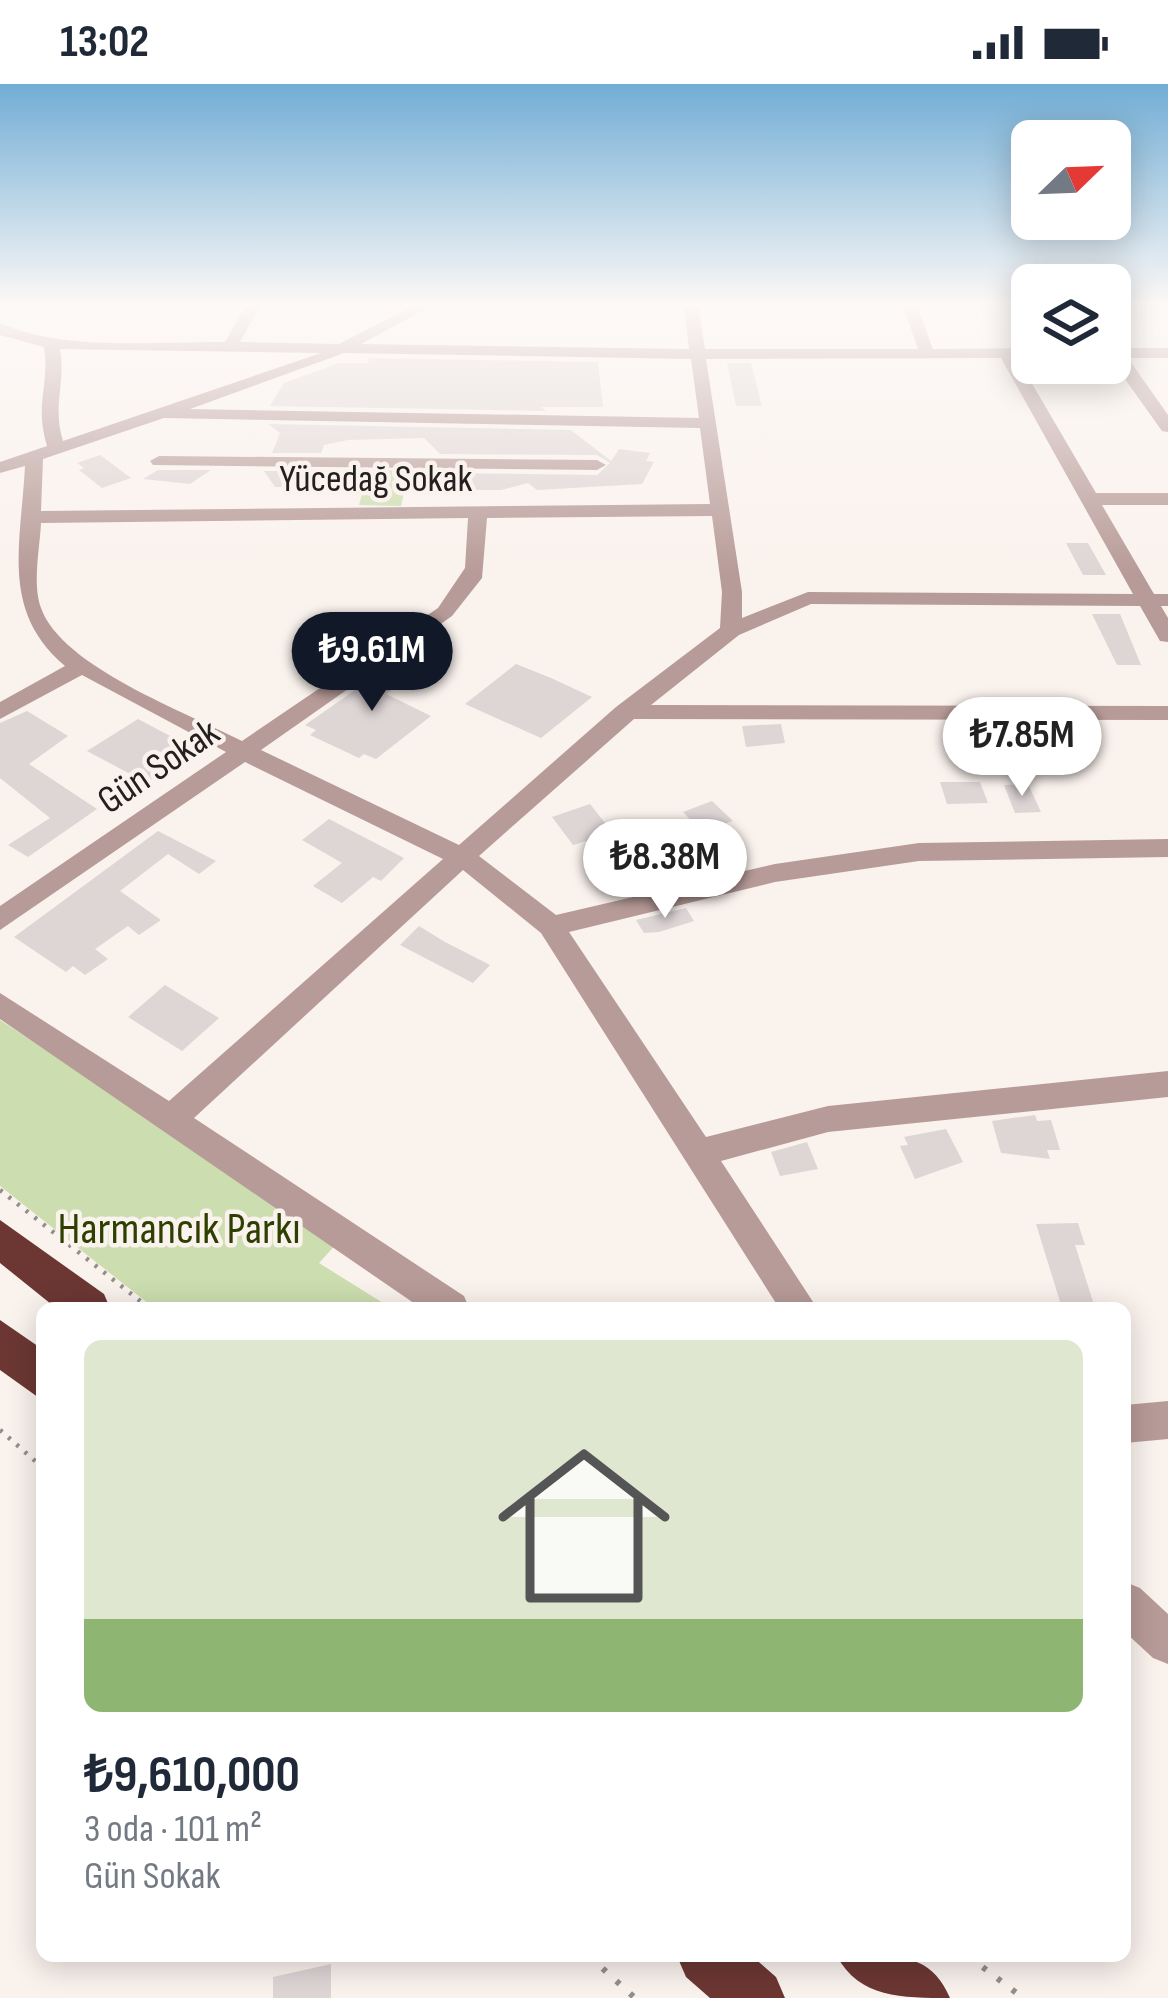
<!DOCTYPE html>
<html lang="tr">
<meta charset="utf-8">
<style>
:root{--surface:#fff;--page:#f6f6f7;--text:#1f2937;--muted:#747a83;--accent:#111827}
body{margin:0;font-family:"Sofia Sans Condensed",sans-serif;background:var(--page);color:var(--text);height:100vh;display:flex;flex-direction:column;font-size:45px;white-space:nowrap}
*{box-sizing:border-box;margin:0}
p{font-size:39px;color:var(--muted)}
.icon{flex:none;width:66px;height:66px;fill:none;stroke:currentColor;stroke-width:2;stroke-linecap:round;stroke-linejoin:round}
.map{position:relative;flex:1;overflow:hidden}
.side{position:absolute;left:36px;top:1218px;width:1095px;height:660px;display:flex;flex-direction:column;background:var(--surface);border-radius:18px;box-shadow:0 6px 30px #0003}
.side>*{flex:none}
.needle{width:78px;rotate:67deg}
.fabs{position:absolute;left:1011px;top:36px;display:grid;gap:24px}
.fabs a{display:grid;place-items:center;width:120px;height:120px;border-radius:18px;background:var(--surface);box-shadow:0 6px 30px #0003;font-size:60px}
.price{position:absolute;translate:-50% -102px;padding:0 27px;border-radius:42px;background:#fff;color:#222;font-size:39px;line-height:78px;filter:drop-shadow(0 3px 6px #0008)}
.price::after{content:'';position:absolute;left:50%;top:72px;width:36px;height:27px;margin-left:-18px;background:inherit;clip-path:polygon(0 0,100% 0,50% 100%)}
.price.selected{background:var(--accent);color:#fff}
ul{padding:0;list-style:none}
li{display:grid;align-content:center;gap:24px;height:636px;padding:0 48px}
li span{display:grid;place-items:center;height:372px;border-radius:18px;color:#555}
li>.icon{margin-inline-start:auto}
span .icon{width:216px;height:216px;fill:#fffc;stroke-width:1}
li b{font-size:51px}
.status{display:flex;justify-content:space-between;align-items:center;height:84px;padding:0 60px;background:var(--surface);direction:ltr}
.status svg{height:33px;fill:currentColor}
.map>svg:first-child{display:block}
.green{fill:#ccdeaf}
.building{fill:#ded5d5}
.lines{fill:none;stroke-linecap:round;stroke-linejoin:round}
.path-far1{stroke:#948e8b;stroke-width:4.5;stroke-dasharray:3 8;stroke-linecap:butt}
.path{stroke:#948e8b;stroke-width:6;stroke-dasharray:4.5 14;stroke-linecap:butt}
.minor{fill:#b79b98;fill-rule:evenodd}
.highway{fill:#6c3733;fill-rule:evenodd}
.labels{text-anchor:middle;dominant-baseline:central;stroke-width:9;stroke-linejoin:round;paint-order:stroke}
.far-street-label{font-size:39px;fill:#23201f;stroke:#faf2ed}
.park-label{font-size:45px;fill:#2e3f01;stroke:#faf2ed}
</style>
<div class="status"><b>13:02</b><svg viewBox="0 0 49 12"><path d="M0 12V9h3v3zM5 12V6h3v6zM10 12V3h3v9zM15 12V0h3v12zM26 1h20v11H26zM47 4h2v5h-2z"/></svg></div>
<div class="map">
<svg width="1168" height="1914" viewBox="0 0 1168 1914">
<rect width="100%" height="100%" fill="#faf2ed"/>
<path class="green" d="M369,386L409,387L401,422L359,421Z
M0,936L340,1156L319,1179L391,1224H154L0,1102Z"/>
<path class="building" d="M369,274L598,278L603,323H541L546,327L270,322L284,299L339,279H368Z
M727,279H751L762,322H736Z
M268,340L571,346L611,377L619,365L650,369L646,377L654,378L642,400L537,406L528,399L501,406H462L445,389L597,391L610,379L597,371L440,370L424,354L348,356L324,361L321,369H272L280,349Z
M100,371L131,394L102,404L79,386L84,384L77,379Z
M158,386H211L190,400L143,395Z
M264,387H315L309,403H275Z
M1066,459H1088L1106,491H1083Z
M1092,530H1120L1141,581H1117Z
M408,569L428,577L386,610L431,632L376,675L364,670L359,674L310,651L316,646L305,641Z
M516,580L551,594L592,613L541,654L465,620Z
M27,627L68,652L29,680L97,725L28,773L8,761L50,734L0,694V639Z
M138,635L191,663L147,699L87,667Z
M781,640L785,659L746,663L742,642Z
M940,698H980L988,719L947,720Z
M1028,700L1041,728L1015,729L1004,701Z
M712,717L733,737L701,747L683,728Z
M590,720L612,748L633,779L607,788L586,757L573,761L552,733Z
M329,735L404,774L381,797L373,793L342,819L313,802L342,779L302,756Z
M158,747L216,777L199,790L168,770L120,807L161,836L139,851L128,842L95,865L108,875L85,891L73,882L66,888L14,853Z
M686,824L694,837L659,848L644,849L636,836Z
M419,842L445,858L490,881L473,899L400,861Z
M165,901L219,934L182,967L128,933Z
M1035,1031L1037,1037L1051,1036L1060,1066H1047L1050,1075L1001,1069L992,1037Z
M946,1045L963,1078L915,1095L900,1062L908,1061L904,1053Z
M807,1058L818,1085L780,1092L771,1068Z
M1078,1139L1085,1161H1075L1095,1224H1062L1036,1140Z
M331,1880V1914H273V1893Z"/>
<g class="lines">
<path class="path-far1" d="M0,1106L149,1224
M0,1346L42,1383"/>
<path class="path" d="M589,1872L635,1914
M968,1872L1023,1914"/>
<path class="minor" d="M246,222H260L240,258L339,260L413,222H431L361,260L689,265L684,222H698L705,265H918L903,222H917L933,265L1032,264V274H1017L1096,409H1168V421H1102L1154,510H1168V522H1161L1168,534V558L1160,557L1140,522L811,520L739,551L651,621L1168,622V636L634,635L479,772L556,831L775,780L919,759L1168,755V773L919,777L775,798L569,848L706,1053L828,1022L1168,987V1013L828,1048L721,1077L817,1224H779L541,849L463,786L194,1034L464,1212L469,1224H421L0,935V909L169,1017L443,775L245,678L0,846V822L226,668L82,591L0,635V618L65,582C0,527 21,461 25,382L0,389V378L47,362C34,318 50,303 44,263L0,251V239C66,268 152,257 225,258ZM60,265L321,269L63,357C52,322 66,299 60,265ZM344,269L691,275L699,334L190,325ZM1001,274L1133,510L808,508L742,534V508L706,275ZM164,334L700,344L710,420L41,427L43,375ZM712,432L722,508L720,544L616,623L459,761L261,666L452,532L482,494L487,434ZM468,434L465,484L438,524L242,657C186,628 62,583 41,524C32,501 40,463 41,439Z
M1110,264H1168V274H1128L1168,331V348L1162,347L1110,274Z
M159,372L597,376L606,381L597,386L153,381L150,377Z
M1168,1317V1355L1125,1359V1321Z
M1125,1498L1140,1504L1168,1530V1580L1153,1574L1125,1548Z"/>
<path class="highway" d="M0,1136L104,1210L110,1224H56L0,1179Z
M0,1236L42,1265V1316L0,1286Z
M677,1872H752L776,1893L785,1914H710L686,1893Z
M837,1872C886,1872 929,1863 950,1914C902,1914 859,1914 837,1872Z"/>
</g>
<linearGradient id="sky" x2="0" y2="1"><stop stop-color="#71add5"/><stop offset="0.45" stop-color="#fdf9f7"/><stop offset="1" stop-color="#fdf9f7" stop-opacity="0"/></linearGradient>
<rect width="1168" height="490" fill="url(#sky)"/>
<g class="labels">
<g class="far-street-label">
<text x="376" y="395">Yücedağ Sokak</text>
<text transform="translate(159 683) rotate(-34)">Gün Sokak</text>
</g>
<g class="park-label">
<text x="179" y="1145">Harmancık Parkı</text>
</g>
</g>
</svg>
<div class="fabs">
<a><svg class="needle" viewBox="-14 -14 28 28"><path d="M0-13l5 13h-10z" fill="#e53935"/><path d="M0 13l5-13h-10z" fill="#747a83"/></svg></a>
<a><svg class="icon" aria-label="layers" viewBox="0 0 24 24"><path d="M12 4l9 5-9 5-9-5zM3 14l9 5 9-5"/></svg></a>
</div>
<b class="price selected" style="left:372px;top:630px">₺9.61M</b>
<b class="price" style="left:1022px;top:715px">₺7.85M</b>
<b class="price" style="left:665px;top:837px">₺8.38M</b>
<section class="side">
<ul>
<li><span style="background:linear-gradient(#dfe7d0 75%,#8fb573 0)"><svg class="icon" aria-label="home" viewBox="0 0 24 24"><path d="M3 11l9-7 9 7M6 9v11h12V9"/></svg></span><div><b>₺9,610,000</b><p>3 oda · 101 m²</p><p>Gün Sokak</p></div></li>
</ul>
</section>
</div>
